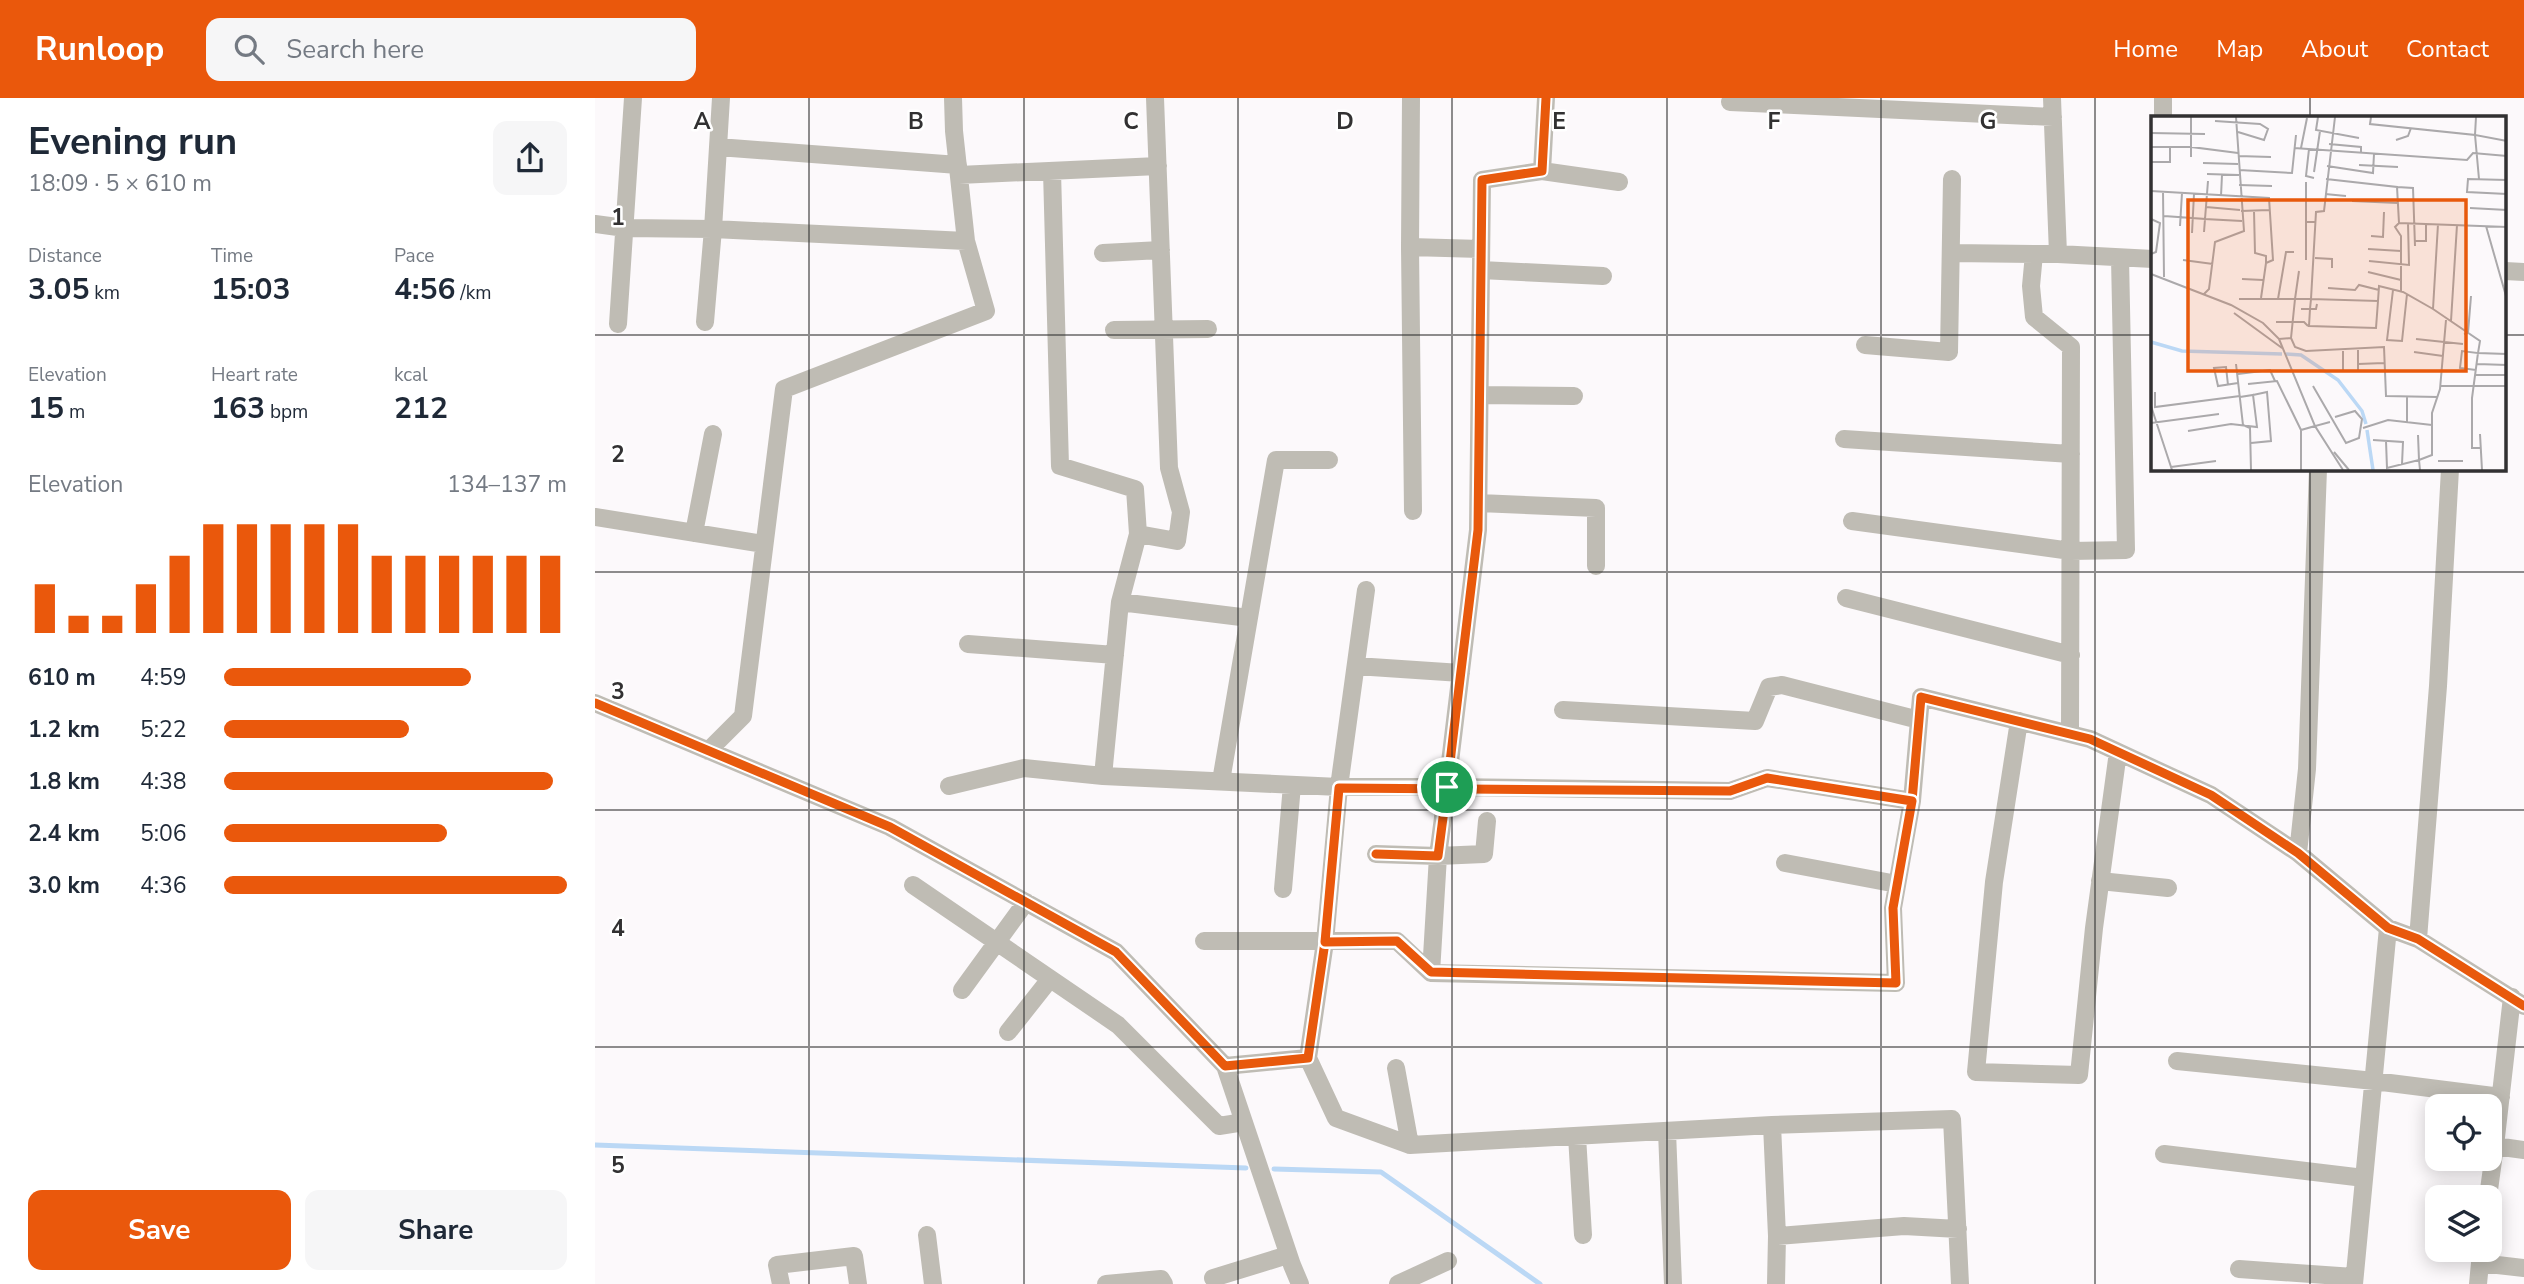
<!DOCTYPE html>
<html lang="en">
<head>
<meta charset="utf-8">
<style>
	body { margin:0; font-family:"Nunito Sans",sans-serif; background:#f6f6f7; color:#1f2937; height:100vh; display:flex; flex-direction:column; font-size:26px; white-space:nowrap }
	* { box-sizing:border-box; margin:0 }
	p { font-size:23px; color:#747a83 }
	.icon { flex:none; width:38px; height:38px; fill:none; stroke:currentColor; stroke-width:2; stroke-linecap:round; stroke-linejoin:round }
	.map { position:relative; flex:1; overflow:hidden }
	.panel { display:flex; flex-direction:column; background:#fff; width:595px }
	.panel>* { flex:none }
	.controls { position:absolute; left:1830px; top:996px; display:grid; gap:14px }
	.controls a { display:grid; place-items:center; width:77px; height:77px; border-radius:14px; background:#fff; box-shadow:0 4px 18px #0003; font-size:35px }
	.pin { position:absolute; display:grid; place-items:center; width:60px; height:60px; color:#fff; margin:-30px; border:4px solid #fff; border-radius:50%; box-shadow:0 2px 7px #0007 }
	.round { display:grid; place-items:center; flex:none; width:74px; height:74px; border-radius:14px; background:#f6f6f7 }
	.overview { display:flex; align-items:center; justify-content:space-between; height:119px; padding:0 28px }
	h1 { font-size:38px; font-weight:700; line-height:52px }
	.metrics { display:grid; grid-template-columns:repeat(3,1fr); gap:10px; height:119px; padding:7px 28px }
	.metrics div { display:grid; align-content:center }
	.metrics b { font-size:30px; font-weight:700 }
	.metrics small { font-size:19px; font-weight:400 }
	.metrics p { font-size:19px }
	.chart { height:196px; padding:14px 28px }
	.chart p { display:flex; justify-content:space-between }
	.chart svg { width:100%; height:126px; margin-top:7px; stroke:#ea580c; stroke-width:6 }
	.primary-button { display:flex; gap:14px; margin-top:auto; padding:14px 28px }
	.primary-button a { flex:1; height:80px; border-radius:14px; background:#ea580c; color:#fff; font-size:28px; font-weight:700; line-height:80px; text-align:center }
	.primary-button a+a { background:#f6f6f7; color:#1f2937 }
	ul { padding:0 28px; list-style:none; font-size:23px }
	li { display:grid; grid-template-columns:112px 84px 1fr; align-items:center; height:52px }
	li i { height:18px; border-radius:9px; background:#ea580c }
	header { display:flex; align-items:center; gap:42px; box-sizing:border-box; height:98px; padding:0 35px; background:#ea580c; color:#fff }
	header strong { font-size:33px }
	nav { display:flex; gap:38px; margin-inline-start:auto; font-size:24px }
	.search { width:490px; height:63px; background:#f6f6f7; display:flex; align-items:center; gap:18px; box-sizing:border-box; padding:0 24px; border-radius:14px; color:#747a83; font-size:26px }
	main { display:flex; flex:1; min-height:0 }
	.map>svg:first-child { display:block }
</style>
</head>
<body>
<header>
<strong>Runloop</strong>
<div class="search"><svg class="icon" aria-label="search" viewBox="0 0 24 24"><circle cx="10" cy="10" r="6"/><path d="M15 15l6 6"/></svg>Search here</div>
<nav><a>Home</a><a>Map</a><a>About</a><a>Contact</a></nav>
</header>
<main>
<section class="panel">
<div class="overview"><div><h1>Evening run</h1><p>18:09 · 5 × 610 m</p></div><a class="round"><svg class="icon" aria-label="share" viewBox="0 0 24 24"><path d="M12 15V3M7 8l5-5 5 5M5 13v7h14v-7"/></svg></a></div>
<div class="metrics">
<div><p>Distance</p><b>3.05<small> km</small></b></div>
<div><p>Time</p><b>15:03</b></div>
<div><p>Pace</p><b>4:56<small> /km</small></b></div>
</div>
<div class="metrics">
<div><p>Elevation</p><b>15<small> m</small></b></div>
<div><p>Heart rate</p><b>163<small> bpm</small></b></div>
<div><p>kcal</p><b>212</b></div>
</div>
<div class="chart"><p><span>Elevation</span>134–137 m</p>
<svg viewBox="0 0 160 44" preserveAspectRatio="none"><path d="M5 44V27M15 44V38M25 44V38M35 44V27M45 44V17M55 44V6M65 44V6M75 44V6M85 44V6M95 44V6M105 44V17M115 44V17M125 44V17M135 44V17M145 44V17M155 44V17"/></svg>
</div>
<ul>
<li><b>610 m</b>4:59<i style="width:72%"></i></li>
<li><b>1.2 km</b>5:22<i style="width:54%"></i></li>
<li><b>1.8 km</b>4:38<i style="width:96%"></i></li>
<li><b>2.4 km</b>5:06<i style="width:65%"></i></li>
<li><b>3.0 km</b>4:36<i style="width:100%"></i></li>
</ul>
<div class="primary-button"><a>Save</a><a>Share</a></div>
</section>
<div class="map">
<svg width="1929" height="1186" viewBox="0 0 1929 1186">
	<rect width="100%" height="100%" fill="#fcf9fb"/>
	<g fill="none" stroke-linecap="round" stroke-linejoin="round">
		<path stroke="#bbd8f5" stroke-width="5" d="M0,1047L651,1070
			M679,1071L786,1074L945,1186"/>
		<path stroke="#bfbcb4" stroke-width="18" d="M126,0L118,131L371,143
			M1457,0L1463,156L1558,161
			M1568,0V19
			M1135,4L1458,19
			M123,49L363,67
			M457,73L465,368L540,391L543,436
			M947,73L1024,84
			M364,77L563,68
			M0,126L30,130L118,131L110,224
			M815,149L816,0
			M508,155L566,152
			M1356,155L1439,156
			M1463,156H1439L1436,188L1439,219L1476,249L1475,636
			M886,172L1008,178
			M1910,173L1929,174
			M23,226L38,0
			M519,232L613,231
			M1270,247L1354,254L1357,81
			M885,297L979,298
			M1249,341L1476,356
			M884,405L1001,410V468
			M818,413L815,149L886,151
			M0,419L169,446
			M1257,423L1476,453L1531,452L1525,160
			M99,435L118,336
			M1251,500L1476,557
			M525,504L654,520
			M373,546L520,557
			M761,568L866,575
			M0,605L295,729L521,854L630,968L713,960L730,844L744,689H852L883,432L887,82L947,73L951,0
			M968,612L1160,623L1174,589L1187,587L1324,622
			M1424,623L1399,784L1381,974L1484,977L1499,830L1523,654
			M113,653L148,618L189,291L391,213L371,143L359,33L358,0
			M508,678L525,504L543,436L582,443L586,414L574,370L560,0
			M626,683L681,362H734
			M354,688L429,670L508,678L744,689L771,492
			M892,723L889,756L843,758L836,875L1301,885L1298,810L1317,703
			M1703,755L1712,671L1723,371
			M781,756L843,758L852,689L1135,693L1172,680L1317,703L1326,599L1495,641L1616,697L1703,755L1793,830L1823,841L1929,908
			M1190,765L1302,786
			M1505,783L1573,790
			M318,787L523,927L624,1028L649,1024
			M688,791L697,687
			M1823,841L1843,588L1855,371
			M609,843H802L836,875
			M367,892L431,804
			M413,934L455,881
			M713,960L741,1020L815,1047L1177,1027L1357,1021L1365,1186
			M1582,963L1779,983L1906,999
			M630,968L697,1167L705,1186
			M801,970L815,1047
			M1177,1027L1182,1138L1181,1186
			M1072,1033L1078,1186
			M982,1038L988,1137
			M1900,1048L1917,899
			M1569,1056L1769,1080
			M1893,1099L1900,1048L1929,1052
			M332,1137L338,1186
			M1182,1138L1309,1128L1363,1131
			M1887,1152L1885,1165L1929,1170
			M1644,1171L1759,1179
			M618,1180L693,1157
			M186,1186L182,1167L259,1158L263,1186
			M511,1186L566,1181L569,1186
			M803,1186L853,1163
			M1759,1186L1793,830
			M1883,1186L1885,1165"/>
		<defs>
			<path id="cycleway" d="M0,605L295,729L521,854L630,968L713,960L730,844L744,689H852L883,432L887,82L947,73L951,0
				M781,756L843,758L852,689L1135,693L1172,680L1317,703L1326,599L1495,641L1616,697L1703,755L1793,830L1823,841L1929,908"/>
		</defs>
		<use href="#cycleway" stroke="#fff" stroke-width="13"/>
		<use href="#cycleway" stroke="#e8590c" stroke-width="9"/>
	</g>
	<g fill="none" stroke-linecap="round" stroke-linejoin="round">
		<defs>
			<path id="route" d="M1172,680L1317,703L1298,810L1301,885L836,874L802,843L730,844L744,690L1135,693Z"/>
		</defs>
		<use href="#route" stroke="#fff" stroke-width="14"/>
		<use href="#route" stroke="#ea580c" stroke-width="9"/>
	</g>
	<path fill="none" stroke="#323132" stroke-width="2" stroke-opacity="0.55" d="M214,0V1186M429,0V1186M643,0V1186M857,0V1186M1072,0V1186M1286,0V1186M1500,0V1186M1715,0V19M0,237H1558M1910,237H1929M1715,371V1186M0,474H1929M0,712H1929M0,949H1929"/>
	<g transform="translate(1556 18)">
		<rect width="355" height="355" fill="#fcf9fb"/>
		<path fill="none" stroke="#bbd8f5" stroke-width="3.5" d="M0,226L31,235L131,238M135,238L150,239L187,264L211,295L215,308M216,314L222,354"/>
		<path fill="none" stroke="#aba9ab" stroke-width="2" d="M167,1L165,14L208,22M220,1L219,8L324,19L328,63M325,1L324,19L356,25M64,5L109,8L117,13L113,24L87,16M0,17L54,18M245,24L257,20L260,12M178,28L210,31V37M0,31H40V1M143,32L316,44L322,37L356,40M150,32L156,2M158,33L155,60L163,62M87,40L120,41M40,41V31L87,37M0,46H19V31M52,47L87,48M208,49L247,51M176,50L222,57L223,38M88,54L141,57L145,19M163,56L169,15M56,58L88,59M175,63L246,71L248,107L356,111M356,64L317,63L316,76L356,78M57,65L54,103L91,105M88,69L121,70M246,71L262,72L264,130M0,75L118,82L122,144L115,147L110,182M12,75L13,161M174,78L195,80M70,80L71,59M201,85L247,87M55,91L89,94M319,92L356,94M90,95L118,94M103,95L104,137L115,140V147M13,100L54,103L53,116M0,103L9,107L5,136L0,138M155,106V66M248,107L244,111L250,120V176M29,110L31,77M335,110L355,180M41,117L43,78M220,120L232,121L233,96M264,125H275V108M217,133L250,135M164,142L181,143V152M32,144L62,148M155,144V106H165M218,145L258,149L257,107M217,156L250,164M0,158L80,189L112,207L128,223L140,222L144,183H160L165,96L173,95L184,1M91,163L112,164M177,172L204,174L208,169L228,174M242,174L236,224L251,225L256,178M53,178L58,173L64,126L93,115L85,1M88,183H144L148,155M127,183L135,136H143M166,188L165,193H159L158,210L225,212L227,185M150,193H159L160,183L227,185L228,170L252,176L282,193L329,225L327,237L356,238M282,193L287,108M83,197L131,232M300,205L306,109M125,206H153L157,210M313,218L317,217L320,180M140,222L144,231L155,235L233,231L235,280L287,281M128,223L164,310L150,314M265,223L312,228M207,232V256M192,233V256M263,236L292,240M85,248L92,309L99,312L100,354M207,248L233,247M326,248L356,249M325,254L309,252L311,235L327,237L321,282V332H330M87,258L119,254L124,265M324,259H356M97,268L126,265L150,314V354M77,269L75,251L63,252L67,270L87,267M162,270L195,327L208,322L211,303L204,295L184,301M289,270H356M4,276V291L89,280M0,290L21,354M179,306L164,310L192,354M256,306V280M0,307L68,298M212,312L237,304L281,309M37,315L80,308L106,311L102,279L89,281M329,318L331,354M222,324L252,326L251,348M235,325L236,352L268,344L267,319M100,327L120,325L116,276L102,279M183,336L198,354M287,345H312M20,351L65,345M269,354L268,344L281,339V297L289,273L295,204"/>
		<path fill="#e8590c" fill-opacity="0.15" stroke="#e8590c" stroke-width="3.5" d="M37,84H315V255H37Z"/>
		<rect width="355" height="355" fill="none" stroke="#323132" stroke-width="3.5"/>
	</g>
	<g font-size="23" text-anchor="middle" font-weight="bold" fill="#323132" stroke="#fff" stroke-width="5" stroke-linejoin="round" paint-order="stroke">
		<text x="107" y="31">A</text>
		<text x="321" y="31">B</text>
		<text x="536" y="31">C</text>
		<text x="750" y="31">D</text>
		<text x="964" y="31">E</text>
		<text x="1179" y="31">F</text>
		<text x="1393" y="31">G</text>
		<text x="23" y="127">1</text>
		<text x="23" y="364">2</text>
		<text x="23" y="601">3</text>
		<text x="23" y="838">4</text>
		<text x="23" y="1075">5</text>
	</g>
</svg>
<div class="controls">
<a><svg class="icon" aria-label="locate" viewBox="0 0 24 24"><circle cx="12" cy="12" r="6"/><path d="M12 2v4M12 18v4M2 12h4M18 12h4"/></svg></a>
<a><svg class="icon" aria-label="layers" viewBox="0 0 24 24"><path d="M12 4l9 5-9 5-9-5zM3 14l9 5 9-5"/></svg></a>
</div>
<div class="pin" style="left:852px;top:689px;background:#1e9e55"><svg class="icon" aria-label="arrive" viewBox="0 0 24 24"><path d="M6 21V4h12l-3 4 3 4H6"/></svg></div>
</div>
</main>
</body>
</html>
